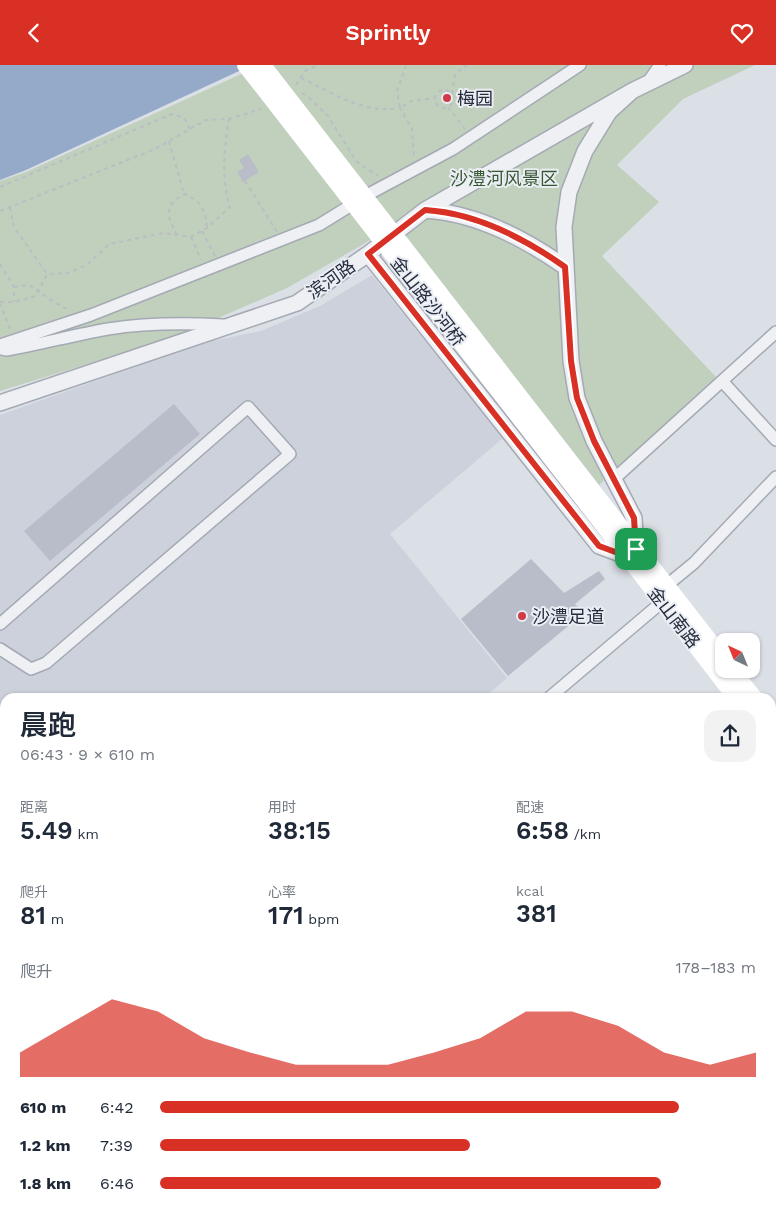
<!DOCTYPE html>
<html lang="zh">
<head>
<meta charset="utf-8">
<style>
	body { margin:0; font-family:"Work Sans","Noto Sans SC",sans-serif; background:#f2f2f3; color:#1f2937; height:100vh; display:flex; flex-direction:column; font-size:19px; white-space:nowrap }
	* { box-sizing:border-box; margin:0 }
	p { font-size:16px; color:#747a83 }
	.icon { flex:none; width:28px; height:28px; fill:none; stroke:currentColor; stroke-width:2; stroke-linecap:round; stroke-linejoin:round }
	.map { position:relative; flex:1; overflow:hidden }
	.drawer { position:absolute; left:0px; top:628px; width:776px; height:519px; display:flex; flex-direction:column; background:#fff; border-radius:15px 15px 0 0; box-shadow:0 1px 4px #0004 }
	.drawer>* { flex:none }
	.needle { width:32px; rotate:317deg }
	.tools { position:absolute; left:715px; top:568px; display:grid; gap:10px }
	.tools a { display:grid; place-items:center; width:45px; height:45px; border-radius:10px; background:#fff; box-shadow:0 1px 4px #0004; font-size:25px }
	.pin { position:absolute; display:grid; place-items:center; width:42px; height:42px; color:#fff; margin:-21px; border-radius:10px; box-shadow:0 2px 8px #0006 }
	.round { display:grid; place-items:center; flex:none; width:52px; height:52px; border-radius:15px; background:#f2f2f3 }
	.head { display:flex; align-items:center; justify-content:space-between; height:85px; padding:0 20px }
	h1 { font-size:28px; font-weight:600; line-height:38px }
	.figures { display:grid; grid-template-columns:repeat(3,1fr); gap:8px; height:85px; padding:5px 20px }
	.figures div { display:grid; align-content:center }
	.figures b { font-size:25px; font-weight:600 }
	.figures small { font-size:14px; font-weight:400 }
	.figures p { font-size:14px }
	.chart { height:140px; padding:10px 20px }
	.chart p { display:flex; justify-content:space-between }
	.chart svg { width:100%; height:90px; margin-top:5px; fill:#d93025; opacity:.7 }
	ul { padding:0 20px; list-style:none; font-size:16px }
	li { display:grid; grid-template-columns:80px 60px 1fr; align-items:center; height:38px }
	li i { height:12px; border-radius:6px; background:#d93025 }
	header { display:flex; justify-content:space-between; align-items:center; height:65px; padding:0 20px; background:#d93025; color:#fff; font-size:22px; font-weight:600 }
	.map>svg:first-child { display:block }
</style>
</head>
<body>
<header><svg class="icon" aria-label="back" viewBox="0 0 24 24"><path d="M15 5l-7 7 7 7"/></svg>Sprintly<svg class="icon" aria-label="heart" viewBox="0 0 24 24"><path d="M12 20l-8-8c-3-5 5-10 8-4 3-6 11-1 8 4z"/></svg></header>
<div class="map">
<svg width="776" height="1146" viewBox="0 0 776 1146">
	<rect width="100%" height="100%" fill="#dbdfe6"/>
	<path fill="#cdd1db" d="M372,210L503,373L390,469L507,613L485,632H5V974L0,968V350L202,278L261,266L320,241Z
		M776,846V932L771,926V850Z"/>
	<path fill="#c0d0bc" d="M261,0H755L683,34L617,100L659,137L602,191L716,312L599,420L395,157L367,177L287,223L175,272L0,326V116L26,107Z
		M409,1141H521L526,1146H413Z
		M542,1141H585L579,1146H546Z"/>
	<path fill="#94aac8" d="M0,0H252L26,105L0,115Z"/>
	<path fill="#b8bdc9" d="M248,89L259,107L243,117L237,107L244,103L239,95Z
		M174,339L200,369L50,496L24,466Z
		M531,494L564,528L599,506L605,514L575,539L584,548L508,611L461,554Z"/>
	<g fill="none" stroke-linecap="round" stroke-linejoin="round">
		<defs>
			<path id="minor" d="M648,17L660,0
				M365,131L453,84L580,0
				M0,280L91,250L319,160L353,139
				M2,284L7,285C41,279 74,270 108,264C146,258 185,258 223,260
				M722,316L776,375
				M614,414L776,267
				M666,521L694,498L776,412
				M0,559L248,342L290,389L46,598L31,604L0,584
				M550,632L662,537
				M771,941L776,946
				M771,1002L776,998
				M0,1039L5,1034
				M400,1141L404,1146
				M533,1141L537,1146
				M665,1141L670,1146
				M603,1146L609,1141
				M765,1146L770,1141"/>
			<path id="tertiary" d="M425,145C476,148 524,173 565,202
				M368,189L599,481L626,491L636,484L634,453L594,376L577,333L571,296L564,162L569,127L585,86L609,47L632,26
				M0,338L297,238L368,189L425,145L632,26L685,0
				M0,1010L5,1016
				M111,1141L116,1146"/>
		</defs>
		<use href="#minor" stroke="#a4a9b3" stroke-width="14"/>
		<use href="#tertiary" stroke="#a4a9b3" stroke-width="18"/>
		<path stroke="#babdc4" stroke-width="2" stroke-dasharray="4 4" stroke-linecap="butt" d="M406,0L397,26L400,43L411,36L435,33
			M301,13C333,28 363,49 400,43L412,64L414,93
			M296,20L305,6L319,0
			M435 34a9 9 0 1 1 18 0a9 9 0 1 1-18 0Z
			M302,28L306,30L328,51L356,96L378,111
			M452,29L455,9L467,0
			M448,42L465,64
			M169,76L184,129
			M245,116L277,167
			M0,122L172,49L184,53L190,64
			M10,142L14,162L47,209
			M0,146L155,84L206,55L229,54L261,44
			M202,166L215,191
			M177,170C167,152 163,140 185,129C201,136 206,146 207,163
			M191,172L201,195
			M0,199L14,222V237
			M14,222L29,220L62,242L71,245
			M0,237H14L36,231L47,209L67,208L87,200L109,179L164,168L191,172L207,163L230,142C221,112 224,85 229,54
			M0,238L11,267"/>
		<use href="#minor" stroke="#eef0f4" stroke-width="11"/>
		<use href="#tertiary" stroke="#eef0f4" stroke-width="15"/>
		<path stroke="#fff" stroke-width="16" d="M622,463L724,594
			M612,472L735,632
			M731,604L754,632
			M771,654L776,660
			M771,679L776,685"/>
		<path stroke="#fff" stroke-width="16" d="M245,0L612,472
			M263,0L622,463"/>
	</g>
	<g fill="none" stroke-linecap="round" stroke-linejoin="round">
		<defs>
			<path id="route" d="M425,145C476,148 524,173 565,202L571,296L577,333L594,376L634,453L636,484L626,491L599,481L368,189Z"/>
		</defs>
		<use href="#route" stroke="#fff" stroke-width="10"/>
		<use href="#route" stroke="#d93025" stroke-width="6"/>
	</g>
	<g fill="#d03b47" stroke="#eaeef4" stroke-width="2">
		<circle cx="447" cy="33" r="5"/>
		<circle cx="522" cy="551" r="5"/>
	</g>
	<g text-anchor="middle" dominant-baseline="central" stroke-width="4" stroke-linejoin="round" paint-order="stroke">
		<g font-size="18" fill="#252c3c" stroke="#eaeef4" text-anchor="start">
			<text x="457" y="33">梅园</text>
			<text x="532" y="551">沙澧足道</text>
		</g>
		<g font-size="18" fill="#375832" stroke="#eaeef4">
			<text x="504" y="113">沙澧河风景区</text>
		</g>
		<g font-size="18" fill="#252c3c" stroke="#eaeef4">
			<text transform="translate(331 214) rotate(-35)">滨河路</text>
			<text transform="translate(428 236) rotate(52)">金山路沙河桥</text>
			<text transform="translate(674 552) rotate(52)">金山南路</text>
		</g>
	</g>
</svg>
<div class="tools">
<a><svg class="needle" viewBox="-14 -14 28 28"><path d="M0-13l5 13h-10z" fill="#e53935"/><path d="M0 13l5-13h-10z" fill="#747a83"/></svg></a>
</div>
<div class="pin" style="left:636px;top:484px;background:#1e9e55"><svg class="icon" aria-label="arrive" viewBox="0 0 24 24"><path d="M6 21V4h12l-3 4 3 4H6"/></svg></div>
<section class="drawer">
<div class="head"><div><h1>晨跑</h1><p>06:43 · 9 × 610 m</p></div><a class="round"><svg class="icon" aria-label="share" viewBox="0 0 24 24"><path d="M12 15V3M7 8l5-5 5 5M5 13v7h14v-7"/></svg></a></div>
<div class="figures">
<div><p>距离</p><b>5.49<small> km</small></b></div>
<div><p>用时</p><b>38:15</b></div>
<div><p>配速</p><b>6:58<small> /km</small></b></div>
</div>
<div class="figures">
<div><p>爬升</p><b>81<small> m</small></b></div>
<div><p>心率</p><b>171<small> bpm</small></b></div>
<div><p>kcal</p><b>381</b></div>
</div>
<div class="chart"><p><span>爬升</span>178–183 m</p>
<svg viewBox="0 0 160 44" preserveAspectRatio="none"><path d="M0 44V32L10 19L20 6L30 12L40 25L50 32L60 38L70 38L80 38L90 32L100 25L110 12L120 12L130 19L140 32L150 38L160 32V44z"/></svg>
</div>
<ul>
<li><b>610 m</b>6:42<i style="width:87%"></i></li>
<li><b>1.2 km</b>7:39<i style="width:52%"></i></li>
<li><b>1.8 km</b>6:46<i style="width:84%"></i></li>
</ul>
</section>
</div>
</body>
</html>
